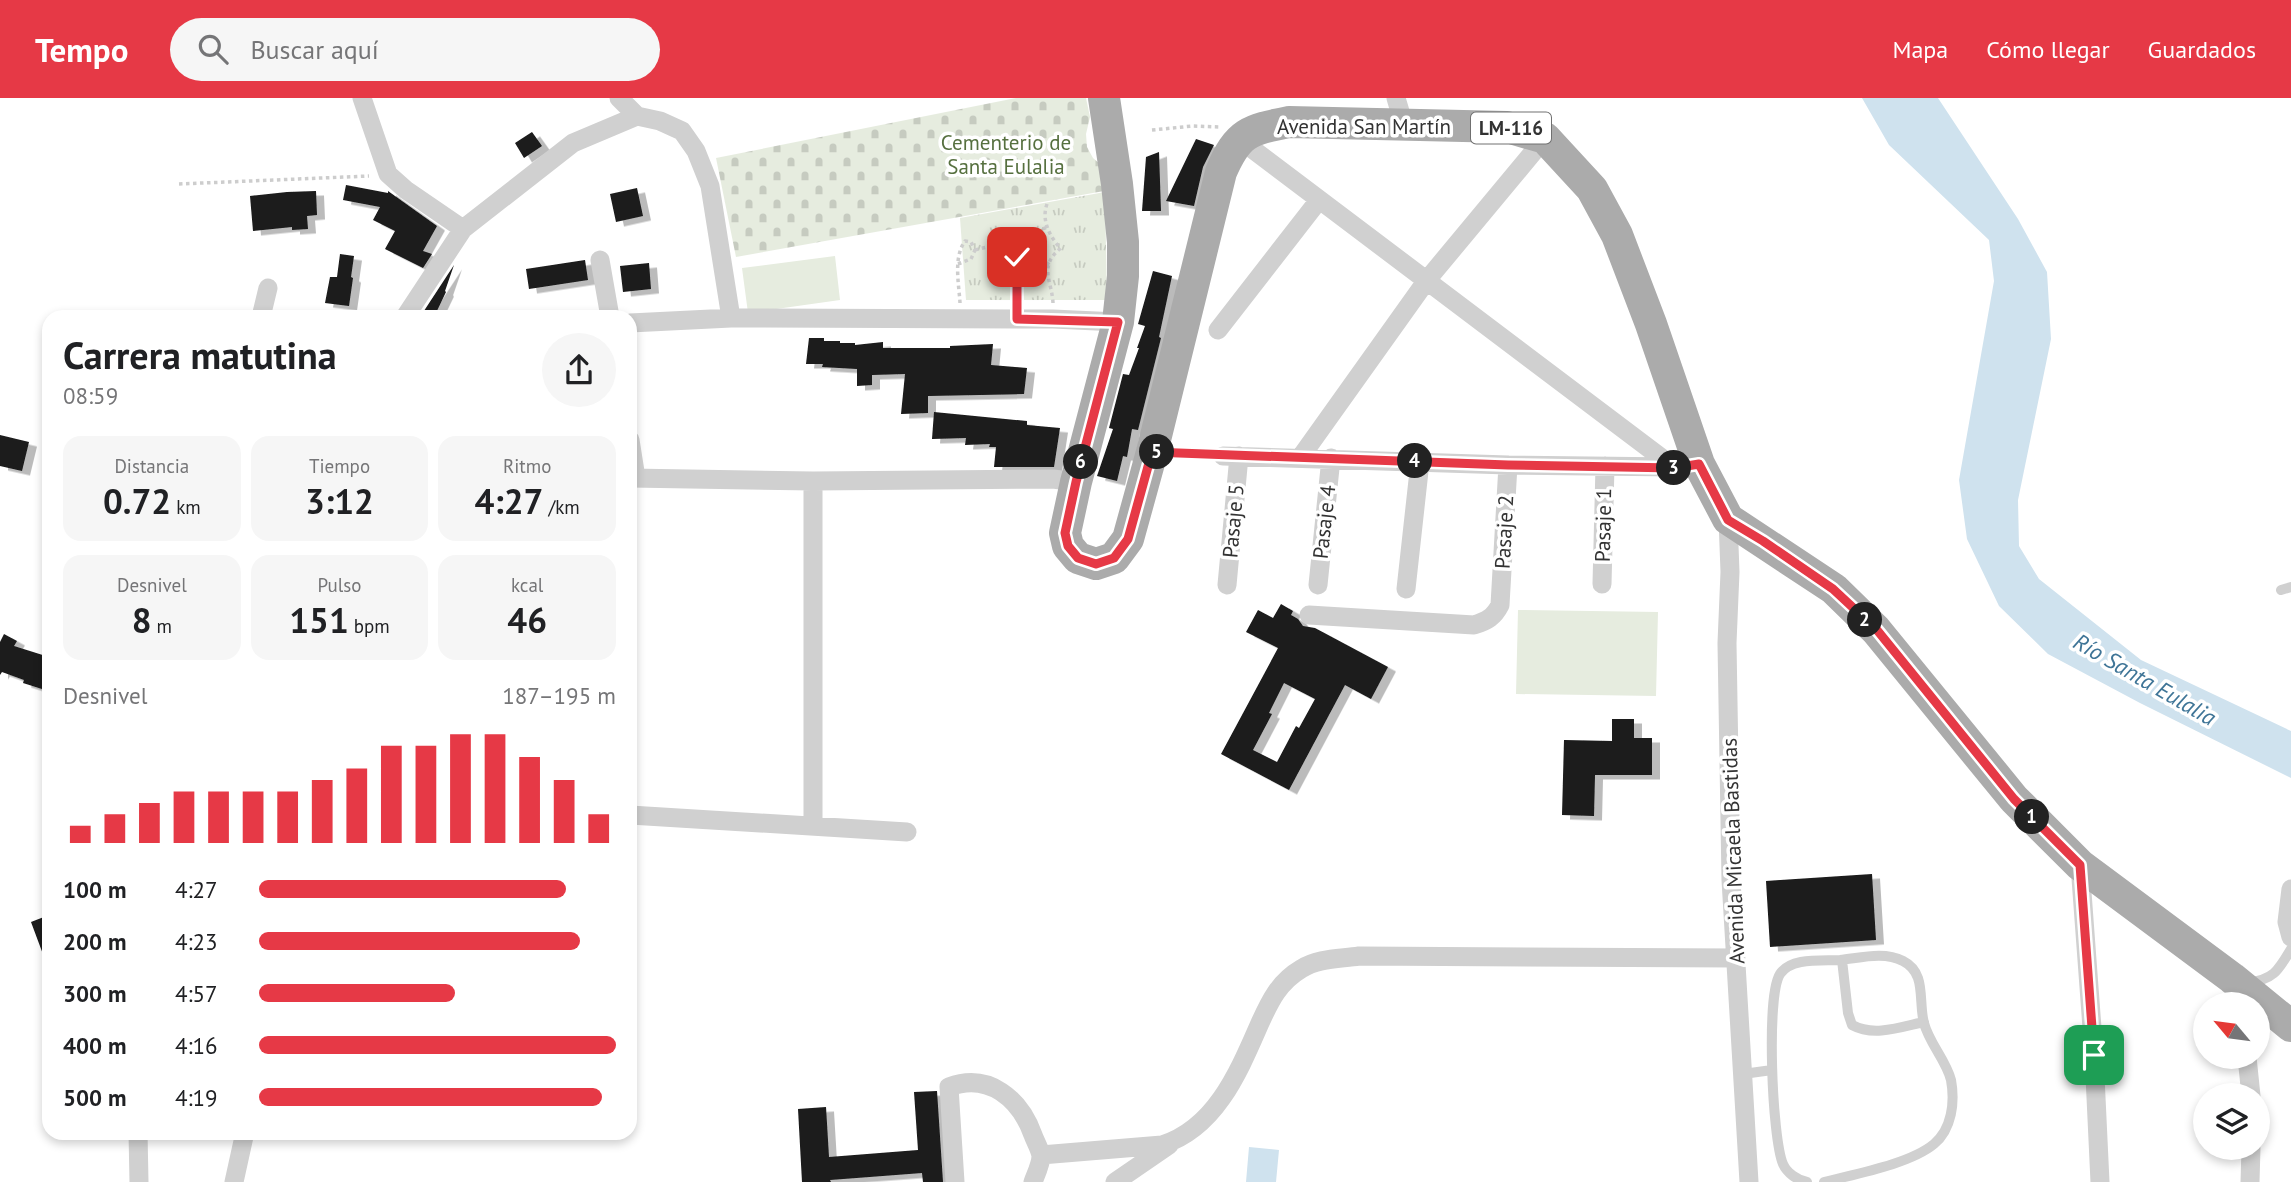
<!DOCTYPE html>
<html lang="es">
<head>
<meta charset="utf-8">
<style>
	body { margin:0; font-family:"PT Sans",sans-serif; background:#f6f6f6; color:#202124; height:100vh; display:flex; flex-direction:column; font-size:26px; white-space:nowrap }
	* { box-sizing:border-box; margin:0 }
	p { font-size:23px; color:#757577 }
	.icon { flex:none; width:38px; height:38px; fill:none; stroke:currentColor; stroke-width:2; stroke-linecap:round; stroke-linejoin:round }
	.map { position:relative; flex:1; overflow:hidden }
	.details { position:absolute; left:42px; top:212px; width:595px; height:830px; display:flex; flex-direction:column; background:#fff; border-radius:21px; box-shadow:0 4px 10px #0003 }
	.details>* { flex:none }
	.needle { width:46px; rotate:299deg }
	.controls { position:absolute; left:2193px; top:894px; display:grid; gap:14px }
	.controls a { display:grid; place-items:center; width:77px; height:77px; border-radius:50%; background:#fff; box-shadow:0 4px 10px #0003; font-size:35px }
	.pin { position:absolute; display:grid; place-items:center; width:60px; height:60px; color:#fff; margin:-30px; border-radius:14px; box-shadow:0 4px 10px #0006 }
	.km { position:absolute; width:35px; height:35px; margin:-18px; border-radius:50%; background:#222; color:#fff; font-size:19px; line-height:35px; text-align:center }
	.round { display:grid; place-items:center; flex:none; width:74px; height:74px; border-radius:37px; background:#f6f6f6 }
	.overview { display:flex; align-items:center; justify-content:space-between; height:119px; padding:0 21px }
	h1 { font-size:38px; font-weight:600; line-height:52px }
	.figures { display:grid; grid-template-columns:repeat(3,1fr); gap:10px; height:119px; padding:7px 21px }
	.figures div { display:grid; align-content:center; border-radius:18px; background:#f6f6f6; text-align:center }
	.figures b { font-size:35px; font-weight:600 }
	.figures small { font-size:19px; font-weight:400 }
	.figures p { font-size:19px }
	.chart { height:196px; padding:14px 21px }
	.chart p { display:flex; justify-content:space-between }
	.chart svg { width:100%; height:126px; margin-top:7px; stroke:#e63946; stroke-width:6 }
	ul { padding:0 21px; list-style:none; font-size:23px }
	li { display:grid; grid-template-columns:112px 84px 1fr; align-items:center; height:52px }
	li i { height:18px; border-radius:9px; background:#e63946 }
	header { display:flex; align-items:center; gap:42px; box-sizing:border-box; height:98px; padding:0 35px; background:#e63946; color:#fff }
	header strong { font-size:33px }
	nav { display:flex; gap:38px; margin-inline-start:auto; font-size:24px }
	.search { width:490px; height:63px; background:#f6f6f6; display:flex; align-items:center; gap:18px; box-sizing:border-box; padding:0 24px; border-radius:38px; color:#757577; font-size:26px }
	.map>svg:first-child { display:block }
</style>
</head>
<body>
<header>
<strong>Tempo</strong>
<div class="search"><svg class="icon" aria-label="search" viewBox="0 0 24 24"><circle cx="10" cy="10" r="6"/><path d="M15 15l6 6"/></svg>Buscar aquí</div>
<nav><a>Mapa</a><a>Cómo llegar</a><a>Guardados</a></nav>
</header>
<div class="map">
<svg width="2291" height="1084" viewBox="0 0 2291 1084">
	<defs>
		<pattern id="cemetery-stones" width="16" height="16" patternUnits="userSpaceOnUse" patternTransform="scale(1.75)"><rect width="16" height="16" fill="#e6ecdf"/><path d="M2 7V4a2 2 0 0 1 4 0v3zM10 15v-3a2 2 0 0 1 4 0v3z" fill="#c6cbc0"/></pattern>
		<pattern id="park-tufts" width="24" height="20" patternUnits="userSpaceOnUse" patternTransform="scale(1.75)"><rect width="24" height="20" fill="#e6ecdf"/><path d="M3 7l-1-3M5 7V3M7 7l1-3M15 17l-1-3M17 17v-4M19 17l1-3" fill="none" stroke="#c6cbc0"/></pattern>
		<filter id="shadow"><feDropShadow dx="8" dy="4.5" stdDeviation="0" flood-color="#0004"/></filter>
	</defs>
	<rect width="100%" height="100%" fill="#fff"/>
	<path fill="#e6ecdf" d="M835,158L840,202L748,215L742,170Z
		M1518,512L1658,514L1656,598L1516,596Z"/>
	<path fill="url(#cemetery-stones)" d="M1016,0H1086L1090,19L1086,36L1087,49L1093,60L1100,66L1104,93L736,159L716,60Z"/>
	<path fill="url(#park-tufts)" d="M1105,94L1107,202H966L960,120Z"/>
	<path fill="#cfe2ee" d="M1862,0H1938L2018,121L2047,174L2051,241L2018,402L2019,448L2039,481L2141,562L2291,633V680L2140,605L2048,556L1999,508L1967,441L1959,382L1994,183L1989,142L1889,47Z
		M1249,1049L1279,1052L1276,1084H1246Z"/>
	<path fill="#1a1a1a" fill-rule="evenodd" filter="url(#shadow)" d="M532,34L542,48L524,60L515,45Z
		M1196,41L1214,47L1203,69L1194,108L1166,103Z
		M1159,54L1161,113H1142L1146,59Z
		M346,87L388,95V93L437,128L423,153L432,156L423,170L385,151L395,133L373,122L380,109L343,102Z
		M637,90L643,118L616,124L610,96Z
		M316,93L317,117L307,118L308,131L292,132V129L253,133L250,98L287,94Z
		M340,156L354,158L351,179L353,180L349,208L325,205L330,179H337Z
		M585,162L588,182L529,191L526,171Z
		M649,165L651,191L623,194L620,168Z
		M454,167L445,193L446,194L434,219H420Z
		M1153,173L1172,178L1159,239L1161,240L1138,332L1132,331L1127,359L1123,358L1117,383L1097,378L1113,331L1109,330L1123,276L1129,277L1139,250H1137L1145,228L1138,226Z
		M809,240H824V243H840V245H855V247L883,244V250H950V248L993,246L991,267L1027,270L1024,296L928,298V315L901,316L905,276L872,277V287L857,288V271L822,269L823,266H806Z
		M934,314L1027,323V327L1060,330L1054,369H994L996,349H989L990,346L965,347L966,340L932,341Z
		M0,337L29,344L22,373L0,368Z
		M1281,506L1293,513L1291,517L1298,521L1303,528L1315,530L1388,569L1371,601L1345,587L1289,692L1221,656L1278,550L1246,534L1258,512L1273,520ZM1284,585L1315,601L1299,630L1296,628L1277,664L1253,652L1272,616L1269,615Z
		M4,536L17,543L14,548L49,559L42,591L23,585L24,582L2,574L0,577V544Z
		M1612,621H1634V640H1652V677H1595L1594,718L1562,717L1564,642L1612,643Z
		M1872,776L1876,842L1770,849L1766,783Z
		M49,817V867H47L31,824Z
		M937,993L943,1084H923L922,1075L830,1082L831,1084H802L798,1011L826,1009L829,1059L918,1052L914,994Z"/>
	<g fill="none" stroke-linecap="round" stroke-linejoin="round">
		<path stroke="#cdcdcd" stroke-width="3.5" stroke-dasharray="3.5 3.5" stroke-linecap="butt" d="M1152,32L1193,28L1221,29
			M179,86L369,78
			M1047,106C1041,123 1050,138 1060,150
			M1030,137L1047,129
			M975,152L1003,145
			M1029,153L1050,167
			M958,166L971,161L975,152
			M960,205C959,186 953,160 965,143L971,144L975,152
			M1017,205V159
			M1053,205C1052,183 1038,168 1061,150
			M1176,355L1207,357"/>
		<path stroke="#d0d0d0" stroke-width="10" d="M2281,492L2291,489
			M1842,862L1848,915L1852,927C1874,939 1901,929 1924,924
			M2249,884C2274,882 2279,871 2291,851
			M1743,976L1772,972
			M1807,1084C1797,1082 1787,1075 1783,1066C1772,1040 1766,898 1780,876C1791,859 1822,863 1840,862C1860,860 1884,853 1903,863C1927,875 1918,903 1924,925C1929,945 1946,962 1951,982C1955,1004 1952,1031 1934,1046C1910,1066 1855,1076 1824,1084"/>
		<path stroke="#d0d0d0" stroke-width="19" d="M362,0L388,76L406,92L463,131
			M619,0L637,18
			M1396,0L1404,27
			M1239,41L1675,370
			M600,162L610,219
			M261,219L268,190
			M405,219L463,131L573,45L637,18L660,23L682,33L696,53L710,88L731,220
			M630,225L731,220L1053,221L1118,224
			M1218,232L1319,102
			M630,342L636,380
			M1223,358L1508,367L1677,369
			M1300,360L1427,182L1545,40
			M630,380L813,383L1053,381L1076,384
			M813,383V727
			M1728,421L1730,474L1727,545L1731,782L1749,1084
			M1602,486L1605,368
			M1227,487L1239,358
			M1318,487L1331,360
			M1406,491L1420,364
			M1309,517L1474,527C1487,523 1494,519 1500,507L1508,367
			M630,717L907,734
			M2080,767L2094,957L2100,1084
			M2291,791L2287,824L2291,839
			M2247,959L2251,998
			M138,1034L139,1084
			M1041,1057L1162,1047C1216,1030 1239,973 1260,925C1270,903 1279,884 1301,871C1318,860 1340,861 1359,858L1736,860
			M234,1084L245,1034
			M955,1084L949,989C989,974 1020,1001 1033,1037C1035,1043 1040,1051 1041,1058C1041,1066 1036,1076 1033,1084
			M1115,1084L1169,1047
			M2250,1084L2251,1050"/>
		<path stroke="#ababab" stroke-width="32" d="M1104,0L1117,86L1123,144V178L1118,224L1076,384L1065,435L1068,448L1078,460L1096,466L1114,460L1128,441L1152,354L1221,74C1238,34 1249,32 1289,24L1507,29L1545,40L1592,91L1617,137L1651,226L1699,366L1728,421L1834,491L1876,532L2014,701L2080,767L2232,880L2291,928"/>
	</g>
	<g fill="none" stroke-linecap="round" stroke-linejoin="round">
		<defs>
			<path id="route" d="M1017,159V221L1118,224L1076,384L1065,435L1068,448L1078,460L1096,466L1114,460L1128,441L1152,354L1508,367L1675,370L1699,366L1728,422L1763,443L1833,491L1877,532L2014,701L2080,767L2094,957"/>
		</defs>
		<use href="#route" stroke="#fff" stroke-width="14"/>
		<use href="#route" stroke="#e63946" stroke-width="9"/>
	</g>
	<g text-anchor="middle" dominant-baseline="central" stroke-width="7" stroke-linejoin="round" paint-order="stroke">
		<rect fill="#fff" stroke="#707070" stroke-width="2" x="1471" y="14.5" width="80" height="31" rx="5"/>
		<g font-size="19" font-weight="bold" fill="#333">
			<text x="1511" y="30">LM-116</text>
		</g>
		<g font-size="21" fill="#333" stroke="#fff">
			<text x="1364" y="28">Avenida San Martín</text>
			<text transform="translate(1233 423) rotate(-85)">Pasaje 5</text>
			<text transform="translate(1324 424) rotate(-84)">Pasaje 4</text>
			<text transform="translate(1603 427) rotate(-89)">Pasaje 1</text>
			<text transform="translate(1504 434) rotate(-87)">Pasaje 2</text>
			<text transform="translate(1733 753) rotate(-92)">Avenida Micaela Bastidas</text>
		</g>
		<g font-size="21" fill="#56703f" stroke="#fff">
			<text x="1006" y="44">Cementerio de<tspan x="1006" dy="24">Santa Eulalia</tspan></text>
		</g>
		<g font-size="23" font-style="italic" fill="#3f7597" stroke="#fff">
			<text transform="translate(2145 581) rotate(30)">Río Santa Eulalia</text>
		</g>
	</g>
</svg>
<div class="controls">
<a><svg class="needle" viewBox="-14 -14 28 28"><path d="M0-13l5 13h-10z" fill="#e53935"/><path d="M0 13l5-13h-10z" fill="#757577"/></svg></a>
<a><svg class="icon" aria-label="layers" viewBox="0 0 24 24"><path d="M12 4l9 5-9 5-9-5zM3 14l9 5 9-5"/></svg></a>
</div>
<div class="pin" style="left:2094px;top:957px;background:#1e9e55"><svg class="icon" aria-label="arrive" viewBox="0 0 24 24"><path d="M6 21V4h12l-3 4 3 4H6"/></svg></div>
<div class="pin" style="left:1017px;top:159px;background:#d93025"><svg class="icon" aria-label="check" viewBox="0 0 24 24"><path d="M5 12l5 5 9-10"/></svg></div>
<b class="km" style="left:2032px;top:719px">1</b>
<b class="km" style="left:1865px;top:522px">2</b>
<b class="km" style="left:1674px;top:370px">3</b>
<b class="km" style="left:1415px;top:363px">4</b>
<b class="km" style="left:1157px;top:354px">5</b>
<b class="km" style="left:1081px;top:364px">6</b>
<section class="details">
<div class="overview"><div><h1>Carrera matutina</h1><p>08:59</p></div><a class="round"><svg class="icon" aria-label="share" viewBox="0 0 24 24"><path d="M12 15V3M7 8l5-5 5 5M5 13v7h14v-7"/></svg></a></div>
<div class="figures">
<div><p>Distancia</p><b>0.72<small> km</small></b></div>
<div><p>Tiempo</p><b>3:12</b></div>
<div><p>Ritmo</p><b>4:27<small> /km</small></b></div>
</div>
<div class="figures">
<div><p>Desnivel</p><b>8<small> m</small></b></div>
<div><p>Pulso</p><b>151<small> bpm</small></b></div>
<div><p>kcal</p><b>46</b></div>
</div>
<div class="chart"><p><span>Desnivel</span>187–195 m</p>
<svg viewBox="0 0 160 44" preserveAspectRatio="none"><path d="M5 44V38M15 44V34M25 44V30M35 44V26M45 44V26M55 44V26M65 44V26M75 44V22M85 44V18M95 44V10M105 44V10M115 44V6M125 44V6M135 44V14M145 44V22M155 44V34"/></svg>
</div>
<ul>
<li><b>100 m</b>4:27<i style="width:86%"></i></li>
<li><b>200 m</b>4:23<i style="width:90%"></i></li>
<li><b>300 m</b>4:57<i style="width:55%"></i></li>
<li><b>400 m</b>4:16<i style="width:100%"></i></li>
<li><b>500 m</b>4:19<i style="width:96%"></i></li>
</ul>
</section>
</div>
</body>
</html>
